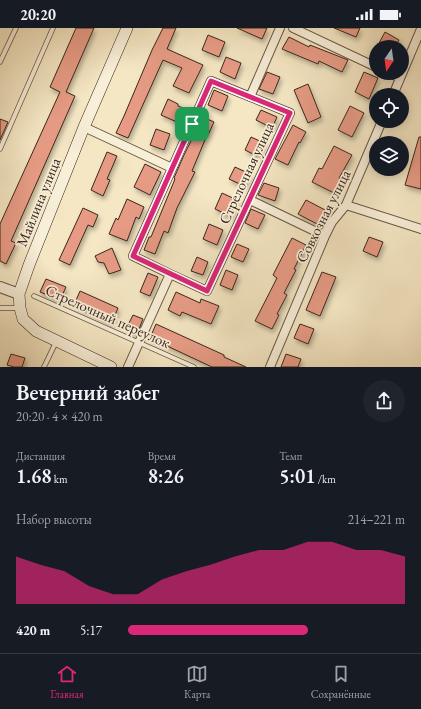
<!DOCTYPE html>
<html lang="ru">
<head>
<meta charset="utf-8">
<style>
	body { margin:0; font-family:"EB Garamond",serif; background:#20242c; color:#f1f3f6; height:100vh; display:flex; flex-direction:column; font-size:15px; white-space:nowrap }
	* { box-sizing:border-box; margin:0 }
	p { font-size:13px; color:#9ea1a6 }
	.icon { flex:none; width:22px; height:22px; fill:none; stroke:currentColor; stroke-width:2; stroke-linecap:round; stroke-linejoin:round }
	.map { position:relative; height:339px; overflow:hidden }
	.panel { display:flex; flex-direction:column; background:#171b24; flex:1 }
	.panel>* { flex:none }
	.needle { width:26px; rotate:193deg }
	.fabs { position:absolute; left:369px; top:12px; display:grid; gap:8px }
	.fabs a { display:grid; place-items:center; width:40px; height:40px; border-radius:50%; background:#171b24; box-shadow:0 2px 10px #0003; font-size:20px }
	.pin { position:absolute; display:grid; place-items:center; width:34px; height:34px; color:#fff; margin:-17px; border-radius:8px; box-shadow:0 2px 6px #0006 }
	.round { display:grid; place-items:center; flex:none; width:42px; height:42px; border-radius:21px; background:#20242c }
	.headline { display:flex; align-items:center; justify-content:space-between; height:68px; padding:0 16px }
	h1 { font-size:22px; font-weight:600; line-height:30px }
	.figures { display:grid; grid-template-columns:repeat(3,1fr); gap:6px; height:68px; padding:4px 16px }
	.figures div { display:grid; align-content:center }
	.figures b { font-size:20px; font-weight:600 }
	.figures small { font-size:11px; font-weight:400 }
	.figures p { font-size:11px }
	.chart { height:112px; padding:8px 16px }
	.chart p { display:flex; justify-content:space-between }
	.chart svg { width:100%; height:72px; margin-top:4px; fill:#db2777; opacity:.7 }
	ul { padding:0 16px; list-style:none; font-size:13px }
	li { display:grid; grid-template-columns:64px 48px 1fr; align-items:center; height:30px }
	li i { height:10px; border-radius:5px; background:#db2777 }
	.status { display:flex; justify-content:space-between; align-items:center; height:28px; padding:0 20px; background:#171b24; direction:ltr }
	.status svg { height:11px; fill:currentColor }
	.dock { display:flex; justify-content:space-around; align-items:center; height:56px; border-top:1px solid #363941; background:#171b24; font-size:11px; color:#9ea1a6 }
	.dock a { display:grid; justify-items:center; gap:2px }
	.dock .active { color:#db2777 }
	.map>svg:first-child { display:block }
</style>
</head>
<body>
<div class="status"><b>20:20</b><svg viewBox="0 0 49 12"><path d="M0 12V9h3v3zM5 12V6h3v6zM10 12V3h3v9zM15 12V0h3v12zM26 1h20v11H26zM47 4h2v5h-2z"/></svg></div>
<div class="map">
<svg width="421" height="339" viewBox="0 0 421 339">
	<defs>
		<filter id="shadow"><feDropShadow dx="2" dy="3.5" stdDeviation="2" flood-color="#0004"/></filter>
	</defs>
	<rect width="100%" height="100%" fill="#f5e7c4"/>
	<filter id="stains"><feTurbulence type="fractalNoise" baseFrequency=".005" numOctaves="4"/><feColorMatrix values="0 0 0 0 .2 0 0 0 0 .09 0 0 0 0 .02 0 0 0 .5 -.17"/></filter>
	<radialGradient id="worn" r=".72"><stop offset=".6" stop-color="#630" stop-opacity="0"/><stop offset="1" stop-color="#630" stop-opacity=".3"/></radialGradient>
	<path fill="#e79b85" stroke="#3b271a" filter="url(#shadow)" d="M76,0H94L66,64L75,68L11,213L16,215L6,236L0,233V196L60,64L50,59Z
		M163,0H176L167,21L203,37L189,65L173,58L182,40L163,32L128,110L116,105L124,88L152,22Z
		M237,0H267L262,11Z
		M334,0H360L356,9Z
		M385,4L399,12L395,19H377Z
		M208,7L225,14L219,29L202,22Z
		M289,9L309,19L310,17L348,32L342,44L319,33L318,36L282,21Z
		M226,29L241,35L235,51L220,44Z
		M267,44L280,49L273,66L259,61Z
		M364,44L378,50L369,71L355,64Z
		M308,56L321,89L308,95L294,62Z
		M214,62L228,68L222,83L208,77Z
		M168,71L178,76V78L183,80L177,94L161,87Z
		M350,78L364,85L352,109L338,102Z
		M261,82L277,89L272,100L256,92Z
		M203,89L214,94L208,107H207L192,143L195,144L177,180L168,205L164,203L155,226L144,222L149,209H151L175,151L174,150L184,127Z
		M0,91L8,94L0,112Z
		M293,97L306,104L300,115L299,114L288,137L275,131Z
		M156,101L170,106L164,122L150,117Z
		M251,109L264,115L257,128L245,122Z
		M419,109H421V161L405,157Z
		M334,118L352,127L339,150L341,151L334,165L312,154L319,140L322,141Z
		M107,124L117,128L107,151L110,152L103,168L91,162Z
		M145,136L161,144L150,167L134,159Z
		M235,139L250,146L244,158L229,151Z
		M264,155L279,160L275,173L258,167Z
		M222,165L237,172L230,188L215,181Z
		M127,171L144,179L139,191L136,189L127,213L109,206L116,190L118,192Z
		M306,172L327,183L319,197L298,186Z
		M83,180L98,187L93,199L88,197L70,237L59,232Z
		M251,181L265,187L258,201L245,195Z
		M209,196L223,202L217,217L203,211Z
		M369,209L383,214L377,229L363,223Z
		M292,210L306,217L294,241L296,242L284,265L287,267L277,286L279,287L272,301L255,293L277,250L273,247Z
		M237,216L249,221L243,234L231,229Z
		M112,220L121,242L109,246L104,235L98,234L95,228Z
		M197,229L208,234L203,247L191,243Z
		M226,242L238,247L232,262L220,257Z
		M322,244L336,249L320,288L306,282Z
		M148,245L158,249L150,268L140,264Z
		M46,251L66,259L60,272L40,264Z
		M80,263L118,280L112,295L74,277Z
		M176,264L200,275L201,271L219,278L211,296L182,284L180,288L168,282Z
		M133,287L143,291L137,306L126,301Z
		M156,296L224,327V329L246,339H212L150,310Z
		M300,296L314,301L308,316L294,310Z
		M11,326L25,330L22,339H14L7,337Z
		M286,326L301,331L298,339H281Z"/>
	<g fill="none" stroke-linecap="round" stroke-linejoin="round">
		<defs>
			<path id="service" d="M0,34L16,0
				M0,121L53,0
				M34,268L194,339
				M0,280H20
				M44,339L56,314"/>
			<path id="minor" d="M293,0L376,39
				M390,45L400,50
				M211,53L290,85L207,263L170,246L133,228Z
				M393,67L421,1
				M250,69L280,0
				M84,99L172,140
				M250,172L325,208
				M346,177L421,201
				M128,339L170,246
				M270,339L325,208L332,194L346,177L382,93"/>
			<path id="tertiary" d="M0,259L19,266"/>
			<path id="secondary" d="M111,339L36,303L23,291L20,280L19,266L29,237L84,99L127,0"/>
		</defs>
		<use href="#service" stroke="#6a5744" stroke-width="5.5"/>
		<use href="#minor" stroke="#6a5744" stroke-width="10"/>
		<use href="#tertiary" stroke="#6a5744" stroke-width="12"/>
		<use href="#secondary" stroke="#3b271a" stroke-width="12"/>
		<use href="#service" stroke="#f8efd9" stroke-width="4"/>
		<use href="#minor" stroke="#f8efd9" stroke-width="8"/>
		<use href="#tertiary" stroke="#f8efd9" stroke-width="10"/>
		<use href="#secondary" stroke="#f8efd9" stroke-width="11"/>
	</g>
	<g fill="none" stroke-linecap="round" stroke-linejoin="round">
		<defs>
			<path id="route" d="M211,53L290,85L207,263L133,228Z"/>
		</defs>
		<use href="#route" stroke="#fff" stroke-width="8"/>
		<use href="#route" stroke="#db2777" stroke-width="5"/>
	</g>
	<g text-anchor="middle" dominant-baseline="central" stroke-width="3.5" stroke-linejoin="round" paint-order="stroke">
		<g font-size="15" fill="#3b271a" stroke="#f8efd9">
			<text transform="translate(246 145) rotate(-65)">Стрелочная улица</text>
			<text transform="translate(38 174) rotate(-68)">Майлина улица</text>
			<text transform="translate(323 188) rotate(-63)">Совхозная улица</text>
			<text transform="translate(108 288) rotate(24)">Стрелочный переулок</text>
		</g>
	</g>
	<rect width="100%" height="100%" filter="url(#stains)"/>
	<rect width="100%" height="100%" fill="url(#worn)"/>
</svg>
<div class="fabs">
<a><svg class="needle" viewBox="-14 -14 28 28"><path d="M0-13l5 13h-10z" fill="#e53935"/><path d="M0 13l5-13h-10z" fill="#9ea1a6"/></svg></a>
<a><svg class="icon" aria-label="locate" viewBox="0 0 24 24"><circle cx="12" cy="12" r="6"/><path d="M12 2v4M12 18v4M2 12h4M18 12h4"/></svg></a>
<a><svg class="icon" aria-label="layers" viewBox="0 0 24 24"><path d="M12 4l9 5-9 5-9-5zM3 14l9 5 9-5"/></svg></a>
</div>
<div class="pin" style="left:192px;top:96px;background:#1e9e55"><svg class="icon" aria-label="arrive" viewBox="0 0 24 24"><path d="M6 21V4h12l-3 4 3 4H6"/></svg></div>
</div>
<section class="panel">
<div class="headline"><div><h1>Вечерний забег</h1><p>20:20 · 4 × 420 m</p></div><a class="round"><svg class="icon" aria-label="share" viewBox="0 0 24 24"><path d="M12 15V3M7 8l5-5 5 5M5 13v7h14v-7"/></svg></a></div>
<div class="figures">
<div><p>Дистанция</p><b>1.68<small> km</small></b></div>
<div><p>Время</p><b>8:26</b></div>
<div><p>Темп</p><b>5:01<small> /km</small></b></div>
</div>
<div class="chart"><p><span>Набор высоты</span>214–221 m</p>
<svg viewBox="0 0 160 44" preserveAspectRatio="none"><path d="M0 44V15L10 20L20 24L30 33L40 38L50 38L60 29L70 24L80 20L90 15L100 11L110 11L120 6L130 6L140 11L150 11L160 15V44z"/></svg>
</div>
<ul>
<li><b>420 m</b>5:17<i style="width:65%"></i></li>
</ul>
</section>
<nav class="dock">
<a class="active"><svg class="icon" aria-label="home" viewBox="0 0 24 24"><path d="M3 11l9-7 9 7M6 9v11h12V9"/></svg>Главная</a>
<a><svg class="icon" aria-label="map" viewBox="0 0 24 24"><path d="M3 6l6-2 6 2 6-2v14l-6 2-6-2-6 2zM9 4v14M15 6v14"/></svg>Карта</a>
<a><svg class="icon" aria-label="saved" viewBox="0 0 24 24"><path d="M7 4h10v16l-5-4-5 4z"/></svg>Сохранённые</a>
</nav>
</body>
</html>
